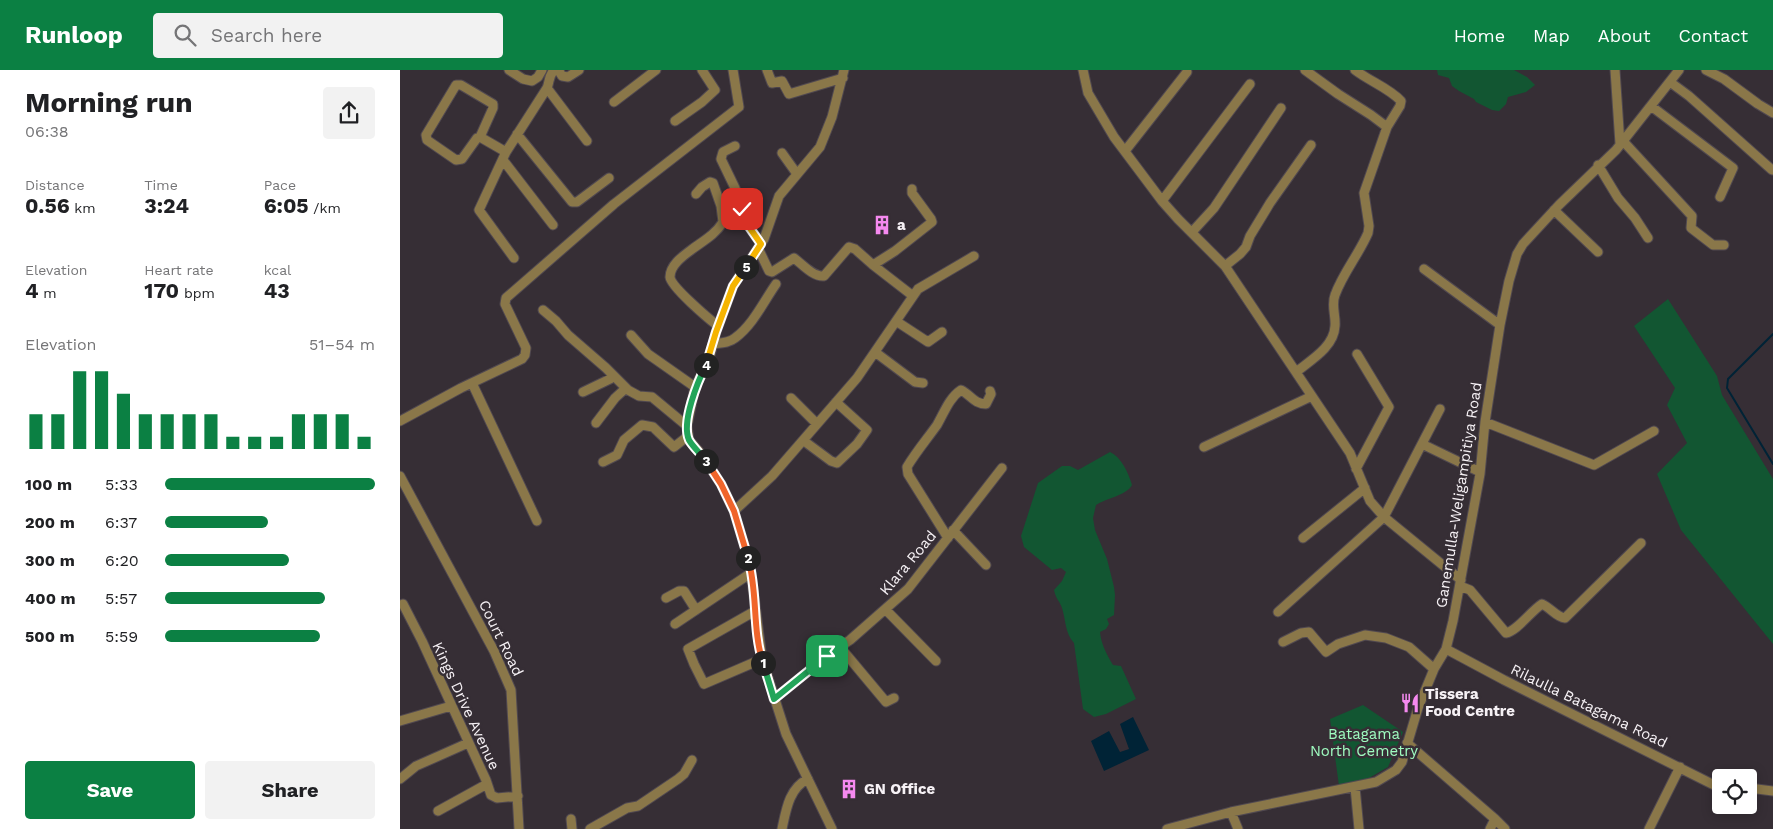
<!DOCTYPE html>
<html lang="en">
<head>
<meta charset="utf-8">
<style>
	body { margin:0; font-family:"Work Sans",sans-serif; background:#f2f2f2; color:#202124; height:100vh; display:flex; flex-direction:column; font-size:19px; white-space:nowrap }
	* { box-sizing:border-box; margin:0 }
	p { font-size:16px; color:#757577 }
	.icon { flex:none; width:28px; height:28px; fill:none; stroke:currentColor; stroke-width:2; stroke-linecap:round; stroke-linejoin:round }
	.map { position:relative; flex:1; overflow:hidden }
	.drawer { display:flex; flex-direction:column; background:#fff; width:400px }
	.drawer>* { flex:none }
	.buttons { position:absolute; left:1312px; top:699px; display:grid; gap:10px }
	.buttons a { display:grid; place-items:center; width:45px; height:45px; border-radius:5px; background:#fff; box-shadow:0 2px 12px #0003; font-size:25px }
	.pin { position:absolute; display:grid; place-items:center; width:42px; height:42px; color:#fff; margin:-21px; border-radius:10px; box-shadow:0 2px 8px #0006 }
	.km { position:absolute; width:25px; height:25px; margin:-12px; border-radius:50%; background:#222; color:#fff; font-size:14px; line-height:25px; text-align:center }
	.round { display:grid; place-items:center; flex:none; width:52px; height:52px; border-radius:5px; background:#f2f2f2 }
	.overview { display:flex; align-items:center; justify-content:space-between; height:85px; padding:0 25px }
	h1 { font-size:28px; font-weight:700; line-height:38px }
	.figures { display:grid; grid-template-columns:repeat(3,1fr); gap:8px; height:85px; padding:5px 25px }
	.figures div { display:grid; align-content:center }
	.figures b { font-size:21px; font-weight:700 }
	.figures small { font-size:14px; font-weight:400 }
	.figures p { font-size:14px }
	.chart { height:140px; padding:10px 25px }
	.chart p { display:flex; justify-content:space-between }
	.chart svg { width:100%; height:90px; margin-top:5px; stroke:#0b8043; stroke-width:6 }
	.primary-button { display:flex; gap:10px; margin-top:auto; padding:10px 25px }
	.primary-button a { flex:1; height:58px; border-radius:5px; background:#0b8043; color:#fff; font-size:20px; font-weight:700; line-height:58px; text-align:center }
	.primary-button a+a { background:#f2f2f2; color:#202124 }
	ul { padding:0 25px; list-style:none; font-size:16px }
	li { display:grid; grid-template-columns:80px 60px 1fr; align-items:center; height:38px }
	li i { height:12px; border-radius:6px; background:#0b8043 }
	header { display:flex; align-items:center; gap:30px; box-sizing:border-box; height:70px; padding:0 25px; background:#0b8043; color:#fff }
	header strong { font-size:24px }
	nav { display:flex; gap:28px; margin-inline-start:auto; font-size:18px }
	.search { width:350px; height:45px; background:#f2f2f2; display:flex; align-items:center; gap:12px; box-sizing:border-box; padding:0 18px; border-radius:5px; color:#757577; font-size:19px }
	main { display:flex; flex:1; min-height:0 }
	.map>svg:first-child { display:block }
</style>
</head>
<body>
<header>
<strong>Runloop</strong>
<div class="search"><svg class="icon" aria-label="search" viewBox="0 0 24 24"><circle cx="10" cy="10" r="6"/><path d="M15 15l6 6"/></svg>Search here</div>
<nav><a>Home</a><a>Map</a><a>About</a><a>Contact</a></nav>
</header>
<main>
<section class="drawer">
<div class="overview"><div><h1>Morning run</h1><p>06:38</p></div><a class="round"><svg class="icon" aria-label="share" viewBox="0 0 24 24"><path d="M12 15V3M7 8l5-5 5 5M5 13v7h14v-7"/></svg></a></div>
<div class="figures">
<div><p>Distance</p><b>0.56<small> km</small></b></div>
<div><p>Time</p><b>3:24</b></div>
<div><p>Pace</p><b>6:05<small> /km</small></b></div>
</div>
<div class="figures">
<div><p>Elevation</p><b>4<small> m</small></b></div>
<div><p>Heart rate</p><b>170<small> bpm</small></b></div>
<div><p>kcal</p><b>43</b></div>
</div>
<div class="chart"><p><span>Elevation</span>51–54 m</p>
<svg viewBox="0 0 160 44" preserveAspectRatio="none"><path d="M5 44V27M15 44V27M25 44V6M35 44V6M45 44V17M55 44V27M65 44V27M75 44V27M85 44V27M95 44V38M105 44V38M115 44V38M125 44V27M135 44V27M145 44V27M155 44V38"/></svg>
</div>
<ul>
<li><b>100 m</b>5:33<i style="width:100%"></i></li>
<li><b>200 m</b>6:37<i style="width:49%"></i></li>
<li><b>300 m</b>6:20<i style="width:59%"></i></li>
<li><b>400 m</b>5:57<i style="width:76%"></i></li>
<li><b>500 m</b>5:59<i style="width:74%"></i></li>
</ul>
<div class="primary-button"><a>Save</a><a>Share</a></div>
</section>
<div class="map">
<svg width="1373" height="759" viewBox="0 0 1373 759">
	<rect width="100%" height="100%" fill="#362e35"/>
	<path fill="#125632" d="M1037,0H1114L1127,7L1135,15L1126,22L1108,27L1106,34L1099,41L1092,40L1076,32L1074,29L1059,21L1052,16L1049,8L1038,5Z
		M1268,229L1317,306L1322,325L1373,409V574L1281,460L1257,404L1287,373L1267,335L1275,318L1234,256Z
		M710,382C722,388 728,402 732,415C727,425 707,428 696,435L693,448L695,460L707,489L714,517L715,525L714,545L707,549L709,554L706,559L700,562C701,574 707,585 713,595L721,596L736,629L706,644L694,647L683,639L674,573C665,563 666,551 662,538C660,531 656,530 654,520L662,511L666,502L661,498L652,500L624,477L621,466L638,413L662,396H670L678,400Z
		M963,635L1003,662L988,697L969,708L939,716L930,649Z"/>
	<path fill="#002336" d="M733,647L749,680L704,701L691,671L709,661L720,682L729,679L720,654Z"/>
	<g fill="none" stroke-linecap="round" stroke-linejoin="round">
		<path stroke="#002336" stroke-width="2" d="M1373,264L1328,309L1327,318L1373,394"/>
		<defs>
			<path id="minor" d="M109,0L123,9L132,11L138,7L142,0
				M367,0L372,13L382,11L389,24L443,8
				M683,0L688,23L714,67L762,131L778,149L825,196L950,383L970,431L984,447L1061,510
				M955,0C969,11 989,18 1001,31L1000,36L987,57
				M1215,0L1220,74
				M1306,0L1324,9L1358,34L1373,43
				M1270,12L1289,26L1372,100
				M147,18L187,71
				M214,32L256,0
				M1251,36L1333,98L1320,127
				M275,51L302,32L315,20L302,0
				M117,64L172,132H177L209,108
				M80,67L93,38V34L61,15H56L26,65L27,70L56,90L62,89L77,68L80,67L106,82L147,18C150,11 148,7 154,0L159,1L162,6L168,7L179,0
				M1223,71L1292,146L1291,158L1313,175H1324
				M335,76L323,82L321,89L335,118L347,154L361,174
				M725,81L787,2
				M106,82L79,140L114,188
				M382,83L397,104
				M103,90L153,155
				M1198,95L1218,128L1235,148L1248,168
				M512,119V123L531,149L532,152L495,181L473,195L513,226
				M296,124L302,117L310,112L313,113L321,136L323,152C315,165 303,171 291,180C283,186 270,195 270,207C271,217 309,249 318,256
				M762,131L850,14
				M1154,140L1198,182
				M792,162L814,138L881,38
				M358,178L369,201L372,202L394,188C402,194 413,207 424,206L449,177L455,179L473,195
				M825,196L840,184L846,177L850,166L870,133L911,75
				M1024,199L1100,255
				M143,240L156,251L168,265L206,298L228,320L239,326L252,327L287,356
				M496,251L528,272L542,262
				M231,265L248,284L295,317
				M313,274C321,273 329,273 335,268C353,255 364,231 376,214
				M475,282L515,312L523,313
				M896,302C911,290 934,277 935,256C936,246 931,235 935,225C943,203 959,184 968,163L969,156L964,123L987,57L971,45L938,24L905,0
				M72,313L137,451
				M183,322L210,309L213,306
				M391,328L417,354
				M0,351L61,318L122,289L125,285L126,278L105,234L106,228L214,134L339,37L333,0
				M1085,352L1194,395L1254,361
				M196,353L215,328L226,318
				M404,371L431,391L437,393L457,374L467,360L436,332
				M1022,374L1080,402
				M804,377L912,326
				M203,392L217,385L224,370L242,355L253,357L274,377L288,366
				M956,399L989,337L957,284
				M0,406L94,581L111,620L119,759
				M334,441L372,406L457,308L518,219L574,186
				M553,460L586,495
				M548,468L508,404L507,397C516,382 527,369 537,355C544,343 549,328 561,320C571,325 574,334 586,334L591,324L590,321
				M903,468L965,418
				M1060,516L1070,520L1106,563C1117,561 1131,541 1142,534C1151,538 1156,547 1165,548L1241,473
				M266,528L279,521H284L296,540
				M3,534L22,571L86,710L91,725L97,728L118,726
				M486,540L536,591
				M355,541L288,579L294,594L304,614L362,589
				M878,542L984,447L1040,339
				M275,554L351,503
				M883,572L901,563L909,562L926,582L938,574L965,565L986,568L1009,577L1034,599
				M440,577L486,632L494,628
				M1046,579L1104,610L1314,715H1321
				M374,629L427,586L450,570L508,519L602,398
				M0,651L51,636
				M1007,673L1095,749L1090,759
				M0,709L16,696L68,673
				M955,717L959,759
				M1349,718L1373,721
				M38,741L87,714
				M831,742L838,759
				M171,749L172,759
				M1095,749L1105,759
				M190,759L227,738L238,736L278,709L284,704L292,690
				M382,759C386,740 389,718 408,709
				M432,759L386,664L362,589L350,495L334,441L321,414L302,385L289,370L287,356L295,317L308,293L316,262L333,216L364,169L379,126L420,77L432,47L444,0
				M767,759L831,742L976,712L996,700L1002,692L1018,638L1034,599L1046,579L1053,551L1080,404L1085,352L1100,255L1109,211L1117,184L1123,174L1159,135L1216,80L1279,0
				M1249,759L1280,697"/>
		</defs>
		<use href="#minor" stroke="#514950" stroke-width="11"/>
		<use href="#minor" stroke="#8a7749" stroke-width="9"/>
	</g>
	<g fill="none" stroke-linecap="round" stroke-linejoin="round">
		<defs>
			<path id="split-1" d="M363,593L374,629L427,586"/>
			<path id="split-2" d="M348,488C358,522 352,559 363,593"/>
			<path id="split-3" d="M306,391L321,414L334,441L348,488"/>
			<path id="split-4" d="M306,391C301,384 293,377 289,370C281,352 298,311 306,295"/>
			<path id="split-5" d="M306,295L316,262L333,216L346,197"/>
			<path id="split-6" d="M342,139L347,154L361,174L346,197"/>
		</defs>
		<use href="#split-1" stroke="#fff" stroke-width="10"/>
		<use href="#split-2" stroke="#fff" stroke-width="10"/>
		<use href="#split-3" stroke="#fff" stroke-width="10"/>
		<use href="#split-4" stroke="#fff" stroke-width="10"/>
		<use href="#split-5" stroke="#fff" stroke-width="10"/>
		<use href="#split-6" stroke="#fff" stroke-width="10"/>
		<use href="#split-1" stroke="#22a559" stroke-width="6"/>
		<use href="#split-2" stroke="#f0652b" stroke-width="6"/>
		<use href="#split-3" stroke="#f0652b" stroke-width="6"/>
		<use href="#split-4" stroke="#22a559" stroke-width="6"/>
		<use href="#split-5" stroke="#f5b400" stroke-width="6"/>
		<use href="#split-6" stroke="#f5b400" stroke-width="6"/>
	</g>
	<defs>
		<symbol id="building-bare" viewBox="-9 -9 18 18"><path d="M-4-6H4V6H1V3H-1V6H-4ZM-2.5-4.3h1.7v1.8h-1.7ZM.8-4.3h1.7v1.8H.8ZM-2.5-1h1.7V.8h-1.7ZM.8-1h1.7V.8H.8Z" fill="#f589ef" stroke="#362e35" stroke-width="2.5" paint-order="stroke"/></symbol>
		<symbol id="restaurant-bare" viewBox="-9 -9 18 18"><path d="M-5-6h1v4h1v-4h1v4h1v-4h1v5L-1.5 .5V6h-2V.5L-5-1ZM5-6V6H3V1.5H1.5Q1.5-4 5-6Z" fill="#f589ef" stroke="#362e35" stroke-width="2.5" paint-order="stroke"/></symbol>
	</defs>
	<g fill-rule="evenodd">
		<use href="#building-bare" x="468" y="141" width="28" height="28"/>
		<use href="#restaurant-bare" x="996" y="619" width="28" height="28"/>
		<use href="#building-bare" x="435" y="705" width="28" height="28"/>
	</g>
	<g text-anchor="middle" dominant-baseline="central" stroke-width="5" stroke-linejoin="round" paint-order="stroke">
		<g font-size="15" font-weight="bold" fill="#f6f1f5" stroke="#362e35" text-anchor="start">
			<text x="497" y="155">a</text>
			<text x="1025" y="624">Tissera<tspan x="1025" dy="17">Food Centre</tspan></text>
			<text x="464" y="719">GN Office</text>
		</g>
		<g font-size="15" fill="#f6f1f5" stroke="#362e35">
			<text transform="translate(1059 425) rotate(-81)">Ganemulla-Weligampitiya Road</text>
			<text transform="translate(508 493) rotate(-50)">Klara Road</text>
			<text transform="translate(101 568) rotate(64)">Court Road</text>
			<text transform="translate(66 636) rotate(65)">Kings Drive Avenue</text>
			<text transform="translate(1189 636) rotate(26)">Rilaulla Batagama Road</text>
		</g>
		<g font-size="15" fill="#9ffcc0" stroke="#362e35">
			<text x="964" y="664">Batagama<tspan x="964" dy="17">North Cemetry</tspan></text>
		</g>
	</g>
</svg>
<div class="buttons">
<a><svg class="icon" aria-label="locate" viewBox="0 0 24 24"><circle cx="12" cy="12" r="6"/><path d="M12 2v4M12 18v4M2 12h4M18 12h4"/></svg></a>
</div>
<div class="pin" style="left:427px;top:586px;background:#1e9e55"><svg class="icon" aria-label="arrive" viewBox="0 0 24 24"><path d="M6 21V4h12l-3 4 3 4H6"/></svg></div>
<div class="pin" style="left:342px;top:139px;background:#d93025"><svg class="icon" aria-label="check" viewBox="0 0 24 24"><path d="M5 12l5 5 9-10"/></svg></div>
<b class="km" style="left:363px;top:593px">1</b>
<b class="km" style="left:348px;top:488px">2</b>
<b class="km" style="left:306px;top:391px">3</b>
<b class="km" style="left:306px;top:295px">4</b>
<b class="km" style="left:346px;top:197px">5</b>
</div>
</main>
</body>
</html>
